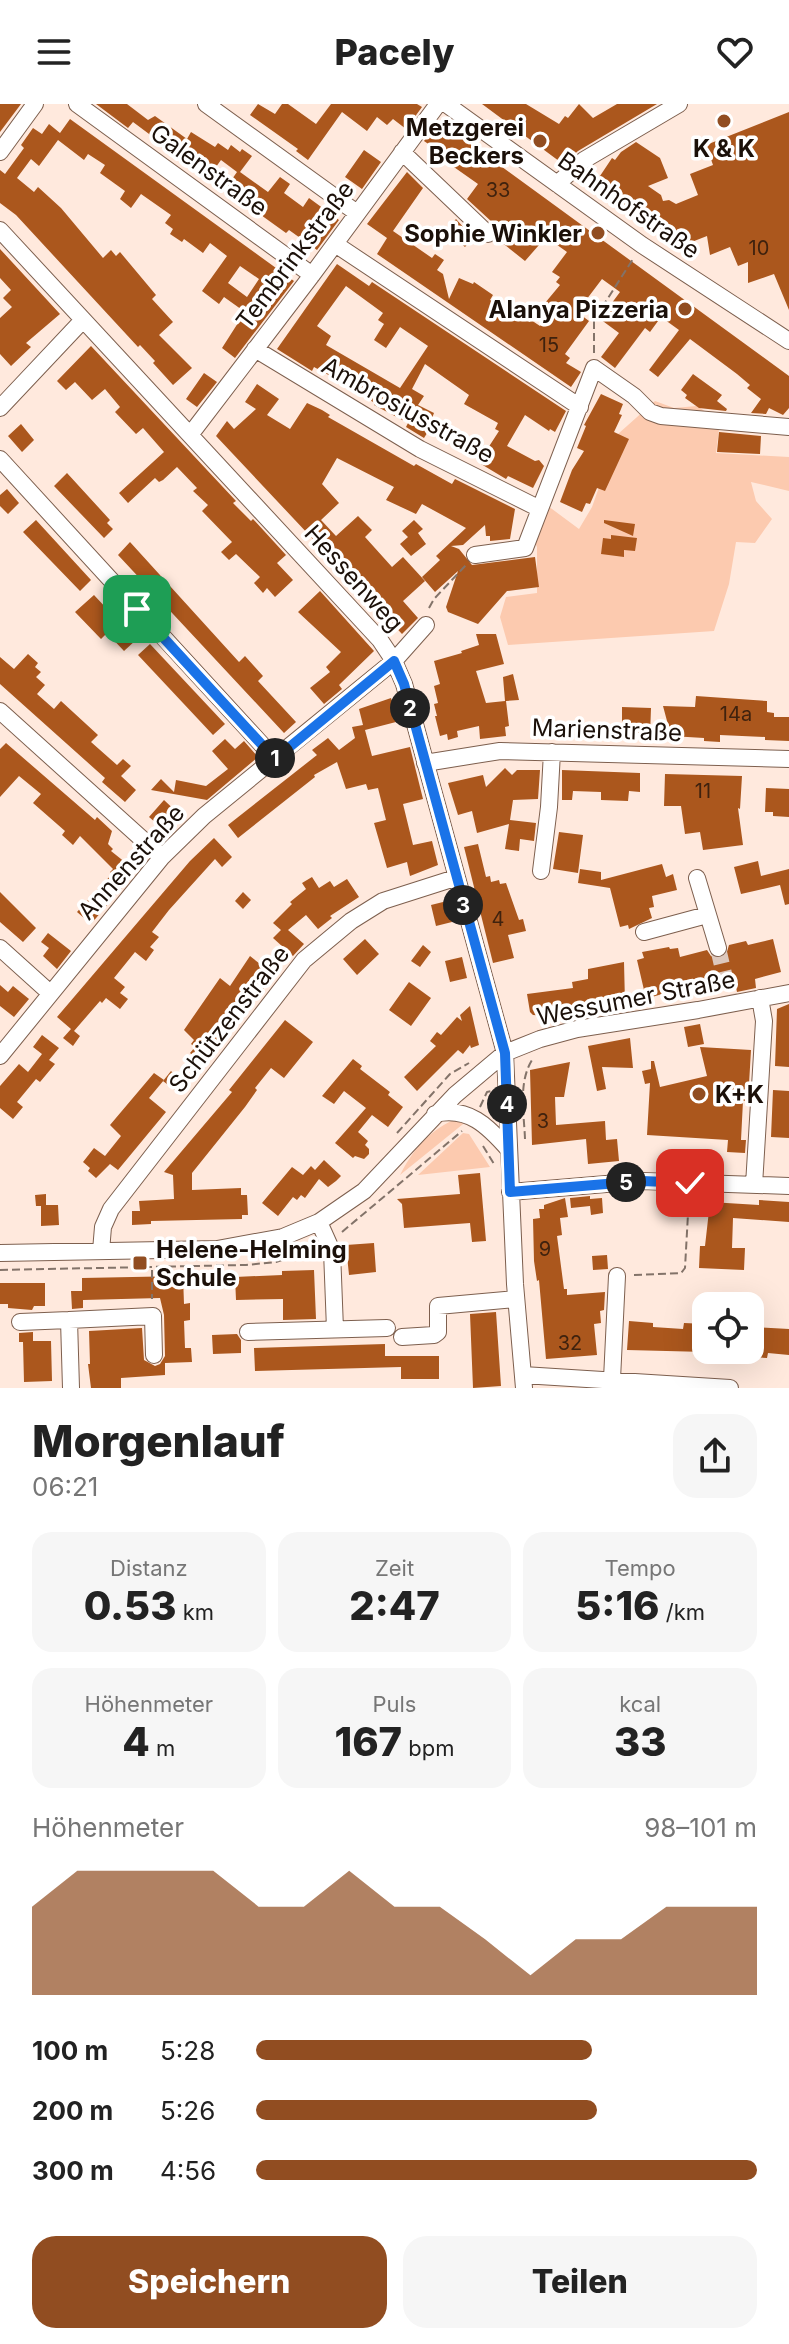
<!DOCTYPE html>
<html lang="de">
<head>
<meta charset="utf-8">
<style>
	body { margin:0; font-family:Inter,sans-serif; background:#f6f6f6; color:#222; height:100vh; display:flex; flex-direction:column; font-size:30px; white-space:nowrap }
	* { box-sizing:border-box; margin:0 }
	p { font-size:26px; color:#767676 }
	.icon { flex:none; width:44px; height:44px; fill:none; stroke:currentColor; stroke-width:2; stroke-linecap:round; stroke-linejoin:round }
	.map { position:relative; height:1284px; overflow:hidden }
	.drawer { display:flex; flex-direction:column; background:#fff; flex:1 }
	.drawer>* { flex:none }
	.buttons { position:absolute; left:692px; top:1188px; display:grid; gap:16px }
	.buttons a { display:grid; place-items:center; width:72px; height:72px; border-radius:16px; background:#fff; box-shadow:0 8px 32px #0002; font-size:40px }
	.pin { position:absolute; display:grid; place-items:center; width:68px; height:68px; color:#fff; margin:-34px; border-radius:16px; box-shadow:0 4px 12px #0006 }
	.km { position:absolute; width:40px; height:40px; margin:-20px; border-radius:50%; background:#222; color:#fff; font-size:22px; line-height:40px; text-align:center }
	.round { display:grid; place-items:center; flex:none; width:84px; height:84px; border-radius:24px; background:#f6f6f6 }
	.overview { display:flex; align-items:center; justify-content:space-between; height:136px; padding:0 32px }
	h1 { font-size:44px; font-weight:800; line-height:60px }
	.figures { display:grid; grid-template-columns:repeat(3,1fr); gap:12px; height:136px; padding:8px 32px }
	.figures div { display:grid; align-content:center; border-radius:20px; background:#f6f6f6; text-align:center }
	.figures b { font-size:40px; font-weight:800 }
	.figures small { font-size:22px; font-weight:400 }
	.figures p { font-size:22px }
	.chart { height:224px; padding:16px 32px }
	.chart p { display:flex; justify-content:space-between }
	.chart svg { width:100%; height:144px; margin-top:8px; fill:#914d21; opacity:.7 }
	.button { display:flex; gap:16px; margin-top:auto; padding:16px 32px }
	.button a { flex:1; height:92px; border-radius:24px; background:#914d21; color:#fff; font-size:32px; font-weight:800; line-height:92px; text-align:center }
	.button a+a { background:#f6f6f6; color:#222 }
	ul { padding:0 32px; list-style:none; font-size:26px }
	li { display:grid; grid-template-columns:128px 96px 1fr; align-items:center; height:60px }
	li i { height:20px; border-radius:10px; background:#914d21 }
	header { display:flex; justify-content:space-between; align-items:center; height:104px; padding:0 32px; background:#fff; font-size:36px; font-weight:800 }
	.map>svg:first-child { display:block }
</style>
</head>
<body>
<header><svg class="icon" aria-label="menu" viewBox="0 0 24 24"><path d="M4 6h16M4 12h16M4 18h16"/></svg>Pacely<svg class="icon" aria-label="heart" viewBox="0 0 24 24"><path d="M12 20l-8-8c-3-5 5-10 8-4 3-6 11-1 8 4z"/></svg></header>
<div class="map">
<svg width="789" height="1284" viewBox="0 0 789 1284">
	<rect width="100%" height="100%" fill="#ffe9dd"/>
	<path fill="#fccaaf" d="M655,297L674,304L697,302L720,317L716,349L789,353V387L751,378L756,397L772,415L755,439L736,438L729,480L714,527L508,541L500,513L506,493L537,489V443L534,436L548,402L579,425L592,403L618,330Z
		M453,1016H468L400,1071C413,1046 427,1029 453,1016Z
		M463,1029L469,1030L490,1063L418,1071Z"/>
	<path fill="#ab571d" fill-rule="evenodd" d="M0,0H21L0,28Z
		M96,0H127L148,16L155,12L187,35L191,28L215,43L218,39L228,46L231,41L240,48L242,45L252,52L240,68L268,88L280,73L290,80L284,89L303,103L309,94L339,116L317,146L289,126L286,129L225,85L237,68L221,56L208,74L133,18L128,24Z
		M258,0L275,10L282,0H288L316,20L331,0H417L422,3L406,25L393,15L387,21L377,13L367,27L342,8L308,56L296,47L298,45L250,11Z
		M482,0H526L559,20L565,12L568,14L579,0L593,14L617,0H657L578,47L563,60Z
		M789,8V206L774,170L748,179V158L738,162L730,143L710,151L707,132L684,141L646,115L642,116L641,111L594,81L612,54L615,56L621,48L636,38L660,54L668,74L648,82L661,91L663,97L669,96L676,100L698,91L690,70L713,61L706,41Z
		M70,15L294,177L235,254L222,244L245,208L224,193L219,200L202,187L227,152L210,139L203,149L184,135L182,138L170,130L173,125L165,119L171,111L141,90L131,104L120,95L125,87L100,69L105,61L88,50L84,56L58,36L39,62L31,55L17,74L34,88L38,83L61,104L103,154L111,146L116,152L120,148L156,191L152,195L173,218L159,231L192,264L173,281L153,259L155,257L140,241L138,243L16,111L0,99V66L5,70L24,44L21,41L33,24L42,30L49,20L60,29ZM240,162L259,175L247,193L228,179Z
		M439,17L789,272V304L783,311L769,304L766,310L751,309L761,295L747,284L750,281L737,270L690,235L658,273L649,266L679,226L661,213L650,228L645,224L615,264L601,253L619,229L600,215L620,188L602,175L577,208L589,217L565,250L570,254L566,259L581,268L571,283L377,150L387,134L367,120L407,68L423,84L393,127L432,154L435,150L444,156L437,166L443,170L449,195L459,174L473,180L474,178L493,191L490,196L530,218L531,216L540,222L548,211L540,205L560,181L556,178L560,173L552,168L567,148L546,133L525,157L500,137L505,130L467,95L478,80L434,49L437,46L424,37Z
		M364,46L381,58L362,85L345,73Z
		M456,115L473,134L465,143L446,127Z
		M0,145L60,210L26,239L31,243L11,262L0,250V214L12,203L3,194L11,186L0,174Z
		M337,160L369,182L372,178L566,307L555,328L550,325L549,327L525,311L507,342L535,357L539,356L544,362L533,384L508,372L506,375L481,360L484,355L477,351L483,341L488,344L499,327L495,325L498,319L464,300L469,291L425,260L412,285L424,292L418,301L434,309L432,314L438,317L432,328L429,326L424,334L406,323L408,319L374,301L375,299L346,283L347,281L314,263L312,267L277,245ZM346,182L383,209L378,216L384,220L374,236L386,244L400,223L428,242L400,284L326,241L331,232L317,222Z
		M91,242L236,397L233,399L251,417L253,415L286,451L277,459L293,476L275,493L267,484L263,489L254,479L260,473L236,450L229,456L221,448L232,438L202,407L208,401L193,387L197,384L177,363L163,376L159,378L155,374L128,399L119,389L164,348L143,324L136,330L115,308L120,303L105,285L92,296L75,278L66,286L57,277Z
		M204,269L217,278L197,303L186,295Z
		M693,270L722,291L717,297L727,305L726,307L699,304L685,294L687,291L681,286Z
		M257,280L279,295L267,311L290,325L307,299L322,306L330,311L328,313L414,362L416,360L452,380L455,375L515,405L510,435L490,437V432H486L485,421L463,441L451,442L459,445L472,461L535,453L539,483L507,487L478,520L448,508L446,503L458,467L435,488L422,473L440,456L436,452L466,424L422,400L416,410L386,396L394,383L337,354L322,380L339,399L321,416L336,432L358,412L372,426L365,433L392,463L403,453L425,477L403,497L418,514L402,530L216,332L227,317L234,325L256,305L245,298Z
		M601,290L623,300L619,310L622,311L614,328L629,335L605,387L597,384L590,400L586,399L582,408L560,398L572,366L584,347L577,344L586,322L584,321Z
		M21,320L34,336L22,348L8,332Z
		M719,328L761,332L760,350L717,348Z
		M67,369L110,416L107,419L113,425L104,434L54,382Z
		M7,385L19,399L8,410L0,402V391Z
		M36,416L91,476L80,487L23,428Z
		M414,416L423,425L418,429L426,440L411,452L400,440L408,433L402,427Z
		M604,416L635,420L633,432L604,419Z
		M611,431L637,434L635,447L624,446V453L601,450L603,434L611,435Z
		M130,438L239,558L245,552L263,572L258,577L296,618L284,629L118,451Z
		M320,487L374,547L339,581L342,585L324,600L310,584L330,568L326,563L341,548L298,508Z
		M94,491L136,536L124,547L107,529L101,535L75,508Z
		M476,530H496L504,560L476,567L486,599L505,597L503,573L513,570L519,596L506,597L509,622L505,623L506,632L480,635L479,622L457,627L458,633L448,636L447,630L440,632L435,612H437L434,600L438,599L434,582L440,580L434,557L462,549L461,547L479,541Z
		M150,540L225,620L213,631L138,551Z
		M28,550L38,559L35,563L41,568L36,573L45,581L37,590L54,605L61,597L98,631L91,638L117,661L123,655L131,662L121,672L136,686L125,698L102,678L105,674L0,580V553L14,565Z
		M696,592L767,597V608L774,609V613H789V637L765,636V633L720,631V638L704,637V634L671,632L663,602L695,603Z
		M391,594L392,597L397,595L402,614L396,616V618L365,626L372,652L410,643L423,695L403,700L413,741L432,737L438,761L410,772L407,758L387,764L374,719L386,716L378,684L368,686L366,680L346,685L337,658L314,671L315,673L238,734L228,721L317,651L312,646L328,634L339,646L355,634L352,623L363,621L359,605Z
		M622,603L651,604L650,632L622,631Z
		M225,635L235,645L244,637L258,653L207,696L151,686L161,675L174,688L176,676L206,682L228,665L212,647Z
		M6,639L95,716L97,713L112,727L108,740L113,745L111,747L136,767L91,820L77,808L112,770L110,768L113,765L80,732L73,741L62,731L65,727L33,699L41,690L19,672L0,693V645Z
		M505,664L512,671L517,666H540L538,695L513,696L510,716L536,719L534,737L520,735L519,747L505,745L509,720L477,729L472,707L458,711L448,679L483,671L486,683Z
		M562,666L640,669V688L629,687L628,697L601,696V688L573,687L572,696H562Z
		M665,670L742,672L740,705L738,704L743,741L703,746L700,728L685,730L681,702H664Z
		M766,684L789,685V713L773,712V708H765Z
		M164,696L182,713L168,729L149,713Z
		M559,728L583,731L578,769L553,765Z
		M214,734L232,753L222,763L215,755L169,806L152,828L159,833L150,843L154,846L146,857L135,848L114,874L125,883L120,889L128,895L120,905L106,894L102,899L100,897L74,927L80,932L73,942L63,934L71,925L57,913L190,757Z
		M478,740L486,773L490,772L491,778L499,776L500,780L506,779L519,816L523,815L526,827L508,831L514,854L493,859L464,743Z
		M758,757L761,772L789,765V800L785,801L780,781L741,790L734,763Z
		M662,760L666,773L673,770L677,786L652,792L654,803L649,804L652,814L629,825L628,821L620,823L610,784L578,779L580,765L601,768V776Z
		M312,773L319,784L330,777L334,783L347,775L359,793L330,812L332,814L318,825L306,811L288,826L304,840L293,852L273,834L281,826L273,819L292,800L290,798L306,785L302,779Z
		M0,788L36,824L23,838L0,818Z
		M243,788L251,796L243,805L235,797Z
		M447,797L452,818L436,822L431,801Z
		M48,829L71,847L57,865L43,852L49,844L41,838Z
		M365,835L379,850L357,871L343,855Z
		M773,835L781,868L755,875L756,884L737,888L733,869L652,893L650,885L644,886L637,856L644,854L642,848L669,843L670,845L678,844L680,853L707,846L711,852L720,855L726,851L729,841L746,837L748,841Z
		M423,841L431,848L420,863L411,857Z
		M250,852L260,860L262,858L276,869L203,960L190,949L195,943L191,940L194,936L184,926L220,874L230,882Z
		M462,853L467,874L450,878L445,857Z
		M624,858L625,899L549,908L546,912L533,911L530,908L527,890L573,884L572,878L588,875V865Z
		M409,878L431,894L411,922L389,906Z
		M0,881L8,888L13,882L29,895L14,913L0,902Z
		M789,900V963L775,962L777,905Z
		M470,902L479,941L471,944L470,941L463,950L458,946L417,987L404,973L436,942L430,937L437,928L441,931L457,913L462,917L460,911Z
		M285,916L313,938L284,974L271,964L255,984L257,986L245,1003L192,1069V1086L241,1084V1091H247L248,1111H242V1115L151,1117V1120L132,1121V1107H140L139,1097L174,1095L173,1071L164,1068L232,988L229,986Z
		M700,920L704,940L688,943L684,923Z
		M42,931L59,944L49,956L55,960L40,978L36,975L17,998L23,1003L13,1015L0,1004V982L19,960L28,968L42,950L33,943Z
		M630,934L633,964L602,963L606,985L597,987L588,942Z
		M700,943L751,946L748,997H743L741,1036H746L745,1049L727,1048L728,1036L647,1031L650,979L645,980L642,967L651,965V957H654L660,983L707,972Z
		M353,955L362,962L360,965L390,988L388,991L403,1003L388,1023L372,1011L358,1028L368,1037L365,1041L369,1045V1050L364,1055L355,1052L353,1054L335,1039L366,1004L344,987L334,1000L322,992Z
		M570,958L564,993H555L556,1021L605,1017L606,1036L617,1035L619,1057L588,1060L586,1035L532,1041L530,966Z
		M171,967L175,971L177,968L190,978L180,990L163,977Z
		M154,969L164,976L149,994L166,1008L118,1066L110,1060L96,1074L88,1067L90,1064L83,1058L94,1044L105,1052L121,1032L110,1021Z
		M773,986L789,987V1034L771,1033Z
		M324,1056L341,1072L336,1077L328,1083L319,1075L305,1094L301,1091L297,1096L293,1093L278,1112L262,1099L292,1063L303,1071L311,1062L315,1066Z
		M480,1069L486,1137L472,1138L470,1119L404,1124L402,1100L397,1095L460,1090L458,1071Z
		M46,1090V1101H58L59,1121L41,1122V1102H36L35,1091Z
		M590,1092V1095L602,1094L603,1109L591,1111L590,1102L571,1104L570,1094Z
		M565,1094L568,1113L560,1114L562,1131L557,1132L564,1185H567V1191L605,1188L604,1206L600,1207L601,1219L594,1220L597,1251L546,1255L539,1176L537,1177L534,1157L533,1115L540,1114L539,1105H544V1101Z
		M759,1096L789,1098V1118L733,1114L732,1144H745L744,1166L699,1164L700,1142H705L710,1098L759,1101Z
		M374,1139L376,1168L349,1171L346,1141Z
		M607,1151L608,1165L593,1166L592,1152Z
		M314,1166L316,1215L283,1216V1195L236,1196L235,1173L282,1171V1167Z
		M183,1172L184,1200L190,1199V1216L184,1217L185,1244H191L192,1258L165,1259V1271L121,1274V1284H91L88,1260H90L89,1227L142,1224L144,1256L155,1262L160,1260L165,1252L164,1211L160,1194L83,1196V1204L72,1205L71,1187H82V1174Z
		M0,1179H45V1202H34L32,1206L8,1204V1200H0Z
		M496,1208L501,1282L473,1284L470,1210Z
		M629,1217L653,1219V1223L683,1225L684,1219L706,1220V1248L627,1246Z
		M750,1223L789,1225V1251L768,1249L767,1254L750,1253Z
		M33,1228V1237H51L52,1277L24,1278L23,1238H19V1229Z
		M237,1230L241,1236V1249L213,1250L212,1231Z
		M385,1240V1252H439V1275H401V1263L255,1267L254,1244Z"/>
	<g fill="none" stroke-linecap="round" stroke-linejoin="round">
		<path stroke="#ddc8bd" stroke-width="16" stroke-dasharray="16 8" stroke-linecap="butt" d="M718,844L731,900"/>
		<defs>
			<path id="minor" d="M77,0L312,171
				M206,0L357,109
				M446,0L642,141L789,237
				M0,48L35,0
				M402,48L488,130
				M557,80L584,56L679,0
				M0,126L380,536L394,557L404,580L505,949L515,1180L524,1284
				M335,140L580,303
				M255,245L420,345L540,405
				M0,304L82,217
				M190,331L312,171L438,0
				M0,355L275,655
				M475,451L525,444L594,264L634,292L650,308L661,312L789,323
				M0,607L162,753
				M425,659L500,647L789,655
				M541,767L549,703L552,648
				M697,774L718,844
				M644,828L707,811
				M0,844L50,889
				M0,952L162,753L204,712L394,557L426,521
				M435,1010C468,1002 488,1022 509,1046
				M754,1081L764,917L760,894
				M510,1088L642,1077L789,1082
				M319,1118L332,1147L335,1225
				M101,1147L103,1123L111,1105L304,856L351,817L383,797L455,774
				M0,1149L217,1145L283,1133L319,1118L364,1087L455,991L505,949L540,935L577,925L698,906L789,889
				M20,1218L69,1216
				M248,1228L387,1224
				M402,1233L434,1231L438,1228V1202L516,1195
				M523,1271L730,1284
				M612,1275L617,1172
				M71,1284L69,1216L153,1212L154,1251"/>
		</defs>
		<use href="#minor" stroke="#7d5f4e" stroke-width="18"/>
		<path stroke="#837369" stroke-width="2" stroke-dasharray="8 4" stroke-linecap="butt" d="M594,249V216L633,155
			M429,504L434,495L466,461
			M480,1003L487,988L492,987
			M397,1029L450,970L469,959
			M525,1035C524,1009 518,979 532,956
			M483,1042L494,1060
			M342,1128L462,1027
			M0,1166L246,1161L276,1158L313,1146
			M152,1166V1195
			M634,1171L681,1169L685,1164L689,1092"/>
		<use href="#minor" stroke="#fff" stroke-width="16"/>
	</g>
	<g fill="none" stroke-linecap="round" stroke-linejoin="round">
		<defs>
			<path id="route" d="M137,505L275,655L394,557L404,580L505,949L510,1088L642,1077L690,1079"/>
		</defs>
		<use href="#route" stroke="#fff" stroke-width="16"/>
		<use href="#route" stroke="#1a73e8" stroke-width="10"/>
	</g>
	<g fill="#914d21" stroke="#fff" stroke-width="3">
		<circle cx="724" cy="17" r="8"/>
		<circle cx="540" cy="37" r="8"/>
		<circle cx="598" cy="129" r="8"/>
		<circle cx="685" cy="205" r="8"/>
		<circle cx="699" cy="990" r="8"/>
		<rect x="132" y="1151" width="16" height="16" rx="4"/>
	</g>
	<g text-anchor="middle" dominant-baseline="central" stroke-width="7" stroke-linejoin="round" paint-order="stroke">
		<g font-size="20" fill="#3f220e">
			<text x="498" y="86">33</text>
			<text x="759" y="144">10</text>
			<text x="549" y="241">15</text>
			<text x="736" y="610">14a</text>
			<text x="703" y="687">11</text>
			<text x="498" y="815">4</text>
			<text x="543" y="1017">3</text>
			<text x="545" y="1145">9</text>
			<text x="570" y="1239">32</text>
		</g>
		<g font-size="24" font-weight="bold" fill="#1b1009" stroke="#fff" text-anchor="end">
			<text x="524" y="23">Metzgerei<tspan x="524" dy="28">Beckers</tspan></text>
			<text x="724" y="44" text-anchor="middle">K &amp; K</text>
			<text x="582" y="129">Sophie Winkler</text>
			<text x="669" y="205">Alanya Pizzeria</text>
			<text x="715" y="990" text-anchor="start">K+K</text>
			<text x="156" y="1145" text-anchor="start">Helene-Helming<tspan x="156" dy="28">Schule</tspan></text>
		</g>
		<g font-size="24" fill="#1b1009" stroke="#fff">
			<text transform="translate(209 66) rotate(36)">Galenstraße</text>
			<text transform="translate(629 101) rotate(35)">Bahnhofstraße</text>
			<text transform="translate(295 151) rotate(-53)">Tembrinkstraße</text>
			<text transform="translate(408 306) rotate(29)">Ambrosiusstraße</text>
			<text transform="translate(354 474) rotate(48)">Hessenweg</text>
			<text transform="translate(607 626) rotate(2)">Marienstraße</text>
			<text transform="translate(131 758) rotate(-48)">Annenstraße</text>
			<text transform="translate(636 894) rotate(-11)">Wessumer Straße</text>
			<text transform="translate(229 915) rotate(-52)">Schützenstraße</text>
		</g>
	</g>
</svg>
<div class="buttons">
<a><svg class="icon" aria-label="locate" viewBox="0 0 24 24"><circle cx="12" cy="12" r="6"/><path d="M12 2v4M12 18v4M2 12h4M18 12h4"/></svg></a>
</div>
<div class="pin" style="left:137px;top:505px;background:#1e9e55"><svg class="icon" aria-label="arrive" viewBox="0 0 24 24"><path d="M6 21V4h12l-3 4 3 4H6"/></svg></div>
<div class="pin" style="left:690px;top:1079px;background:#d93025"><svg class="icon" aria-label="check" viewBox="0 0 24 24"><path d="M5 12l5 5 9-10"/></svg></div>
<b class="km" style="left:275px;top:654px">1</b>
<b class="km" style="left:410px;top:604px">2</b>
<b class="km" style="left:463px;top:801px">3</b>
<b class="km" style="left:507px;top:1000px">4</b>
<b class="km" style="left:626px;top:1078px">5</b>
</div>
<section class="drawer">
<div class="overview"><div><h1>Morgenlauf</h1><p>06:21</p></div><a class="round"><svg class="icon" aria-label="share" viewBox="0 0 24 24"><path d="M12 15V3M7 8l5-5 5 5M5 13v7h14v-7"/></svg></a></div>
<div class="figures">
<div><p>Distanz</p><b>0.53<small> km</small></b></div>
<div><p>Zeit</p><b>2:47</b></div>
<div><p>Tempo</p><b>5:16<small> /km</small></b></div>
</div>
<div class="figures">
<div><p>Höhenmeter</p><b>4<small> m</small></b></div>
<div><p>Puls</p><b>167<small> bpm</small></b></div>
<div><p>kcal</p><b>33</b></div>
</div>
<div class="chart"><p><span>Höhenmeter</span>98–101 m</p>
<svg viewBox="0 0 160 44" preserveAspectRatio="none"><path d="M0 44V17L10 6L20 6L30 6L40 6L50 17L60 17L70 6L80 17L90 17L100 27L110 38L120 27L130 27L140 17L150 17L160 17V44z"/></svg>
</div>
<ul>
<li><b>100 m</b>5:28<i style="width:67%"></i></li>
<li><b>200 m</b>5:26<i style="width:68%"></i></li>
<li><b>300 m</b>4:56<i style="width:100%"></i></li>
</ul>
<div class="button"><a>Speichern</a><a>Teilen</a></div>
</section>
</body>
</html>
